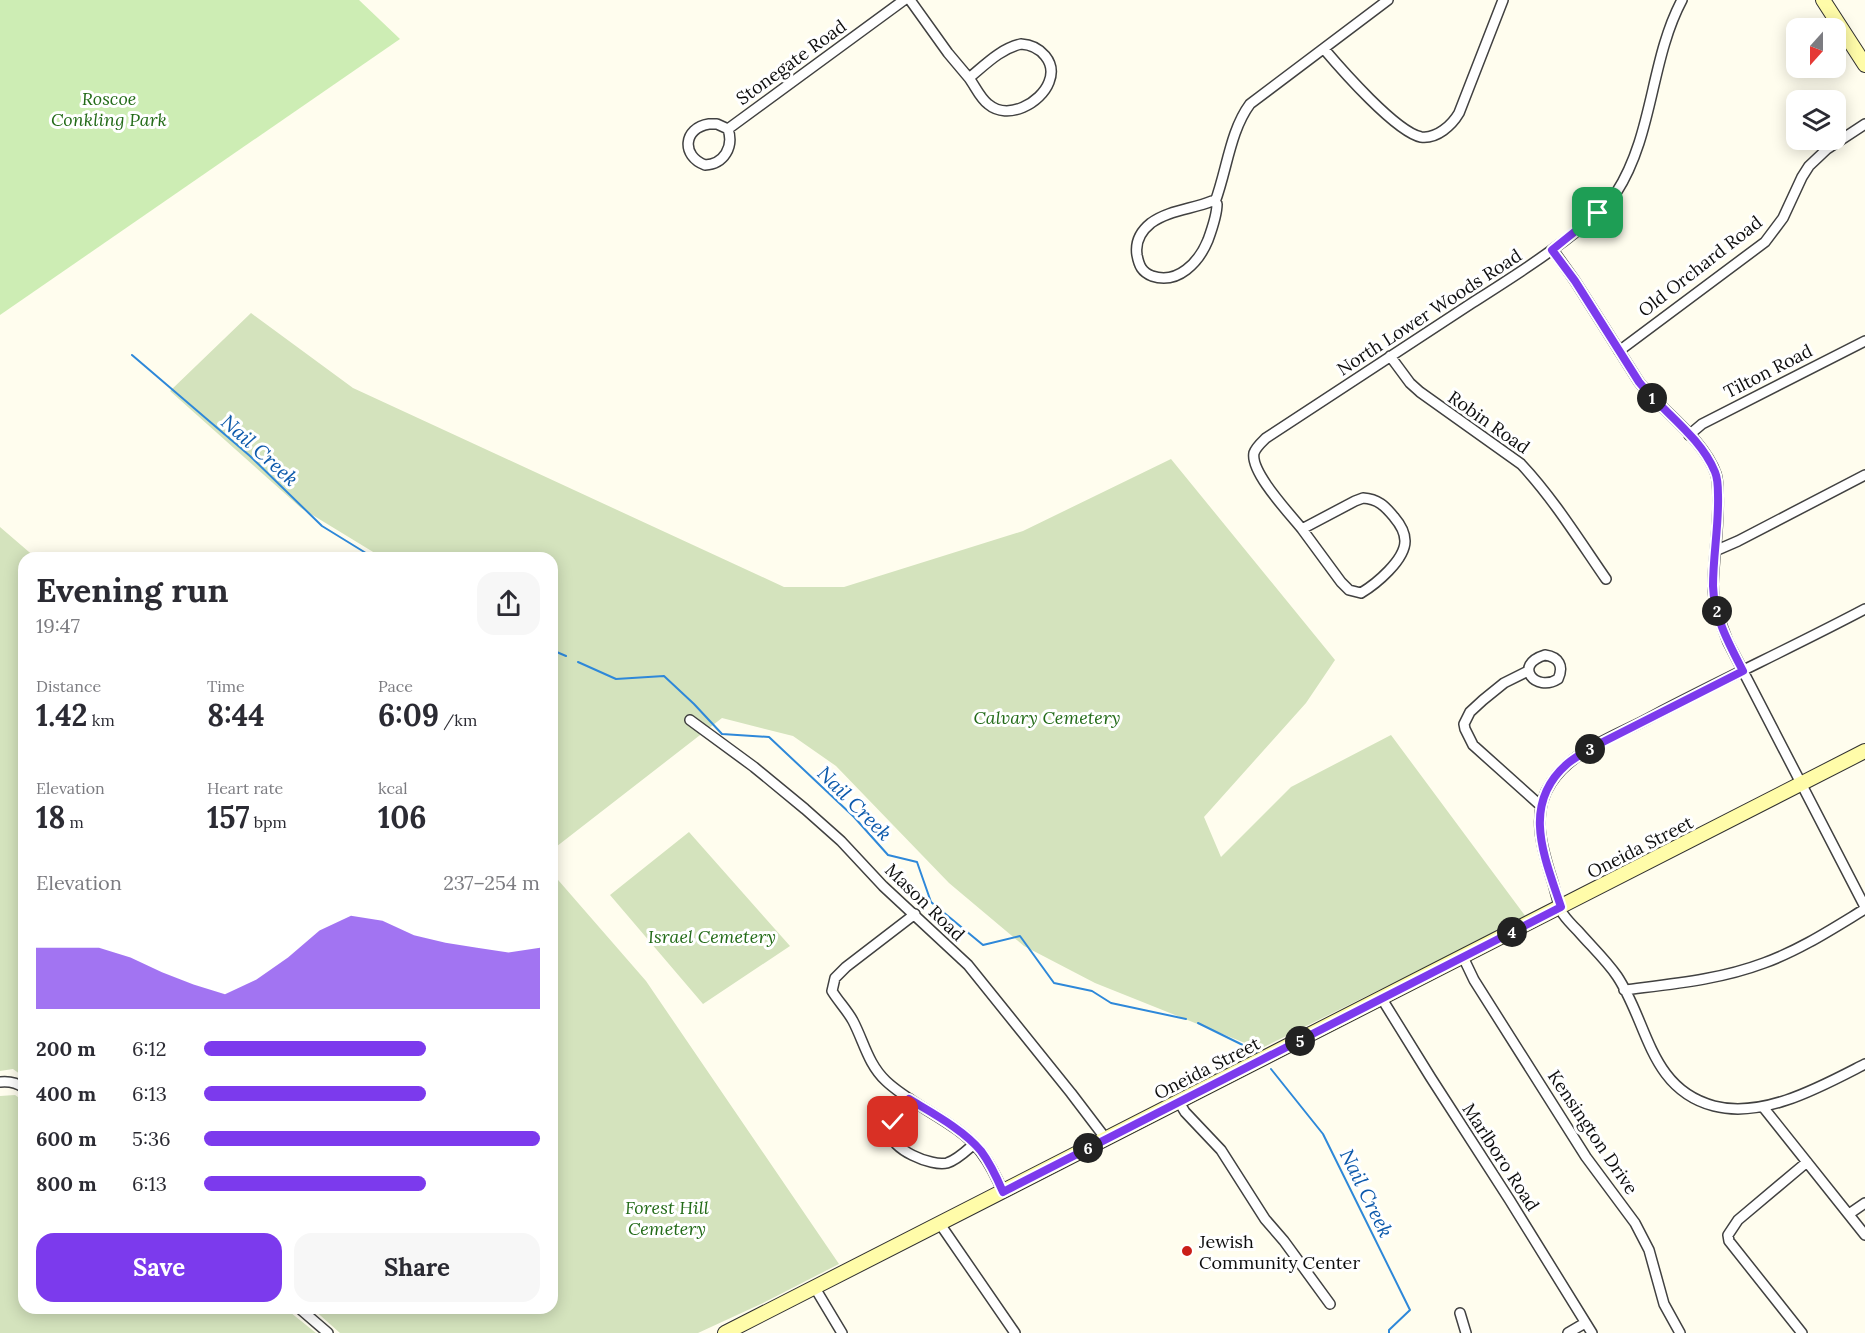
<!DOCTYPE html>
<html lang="en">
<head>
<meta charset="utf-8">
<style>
	body { margin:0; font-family:Lora,serif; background:#f7f7f7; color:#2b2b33; height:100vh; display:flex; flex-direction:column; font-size:22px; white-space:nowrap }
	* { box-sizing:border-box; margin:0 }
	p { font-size:20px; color:#7c7c81 }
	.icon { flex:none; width:33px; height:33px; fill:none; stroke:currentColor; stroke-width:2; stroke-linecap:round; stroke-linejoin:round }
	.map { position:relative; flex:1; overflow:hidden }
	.details { position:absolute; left:18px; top:552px; width:540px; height:762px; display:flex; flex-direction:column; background:#fff; border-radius:18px; box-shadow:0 3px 15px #0003 }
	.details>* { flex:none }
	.needle { width:39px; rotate:201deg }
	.controls { position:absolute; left:1786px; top:18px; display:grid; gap:12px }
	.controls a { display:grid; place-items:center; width:60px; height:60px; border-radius:12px; background:#fff; box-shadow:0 3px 15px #0003; font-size:30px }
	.pin { position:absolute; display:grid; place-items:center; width:51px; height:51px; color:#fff; margin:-26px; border-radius:12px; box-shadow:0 3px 9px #0006 }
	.km { position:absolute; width:30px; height:30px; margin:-15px; border-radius:50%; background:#222; color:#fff; font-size:16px; line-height:30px; text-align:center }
	.round { display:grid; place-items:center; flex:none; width:63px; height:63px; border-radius:18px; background:#f7f7f7 }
	.summary { display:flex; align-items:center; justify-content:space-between; height:102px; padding:0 18px }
	h1 { font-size:33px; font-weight:700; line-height:45px }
	.figures { display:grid; grid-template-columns:repeat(3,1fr); gap:9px; height:102px; padding:6px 18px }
	.figures div { display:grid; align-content:center }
	.figures b { font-size:30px; font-weight:700 }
	.figures small { font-size:16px; font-weight:400 }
	.figures p { font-size:16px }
	.chart { height:168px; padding:12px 18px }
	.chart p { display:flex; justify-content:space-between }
	.chart svg { width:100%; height:108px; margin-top:6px; fill:#7c3aed; opacity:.7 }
	.button { display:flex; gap:12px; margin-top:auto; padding:12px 18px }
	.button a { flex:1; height:69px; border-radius:18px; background:#7c3aed; color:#fff; font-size:24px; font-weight:700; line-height:69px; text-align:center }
	.button a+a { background:#f7f7f7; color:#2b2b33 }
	ul { padding:0 18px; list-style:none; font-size:20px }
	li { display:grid; grid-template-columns:96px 72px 1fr; align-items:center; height:45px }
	li i { height:15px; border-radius:8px; background:#7c3aed }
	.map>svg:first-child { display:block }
</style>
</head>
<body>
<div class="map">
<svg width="1865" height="1333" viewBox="0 0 1865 1333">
	<rect width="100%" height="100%" fill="#fffdee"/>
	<path fill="#cdedb4" d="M0,0H359L400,39L0,315Z"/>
	<path fill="#d4e3bd" d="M251,313L353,388L784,587H844L1023,531L1171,459L1335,660L1306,703L1204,817L1221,857L1291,787L1391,735L1526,917L1262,1048L1250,1045L1095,983L1024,946L949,883L836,766L793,736L722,718L552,850V558H383L301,508L170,391Z
		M0,527L36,558H24V1077L13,1069L0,1071Z
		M689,832L790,946L703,1004L610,895Z
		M552,873L646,981L839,1264L763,1303L698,1333H340L312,1308H552Z
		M15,1095L24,1101V1308H285L316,1333H0V1096Z"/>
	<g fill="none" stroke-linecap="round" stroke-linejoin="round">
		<path stroke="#2e88d9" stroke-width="2" d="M132,355L250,456L322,526L374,558
			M552,650L566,656
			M578,662L616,679L664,676L694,704L722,734L769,737L854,817L888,855L917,862L931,902L983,945L1020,936L1054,983L1092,991L1111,1003L1186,1019
			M1198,1023L1257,1052
			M1271,1069L1323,1134L1410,1310L1389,1330V1333"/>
		<defs>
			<path id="street" d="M910,0L948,53L969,78
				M1021,44C1040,45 1057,62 1049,82C1041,103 1008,121 988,104C980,98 975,86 969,78C986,64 1000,49 1021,44Z
				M1324,49C1341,69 1396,132 1421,137C1437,139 1452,125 1459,113L1503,0
				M709,124H717L728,129C734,147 724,164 705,165C681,156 683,128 709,124Z
				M728,129L904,0
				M1212,201L1217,204C1217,215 1212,229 1208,240C1199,262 1178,285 1152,276C1142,272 1139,266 1137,255C1135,242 1141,231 1151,223C1169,210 1193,209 1212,201Z
				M1215,202C1227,170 1230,131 1250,104L1388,0
				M1553,250L1575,281L1639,382C1662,411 1703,438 1716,474C1718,481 1718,489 1718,496C1719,526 1714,555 1713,584C1713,605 1721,623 1728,642L1865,907
				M1619,351L1765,242L1783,218L1802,177L1809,166L1827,149L1865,124
				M1390,356L1410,383L1420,392L1521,464C1553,498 1579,540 1606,579
				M1689,435L1702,424L1865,341
				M1363,498C1378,499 1385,506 1394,517C1400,524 1405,532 1405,541C1405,560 1376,584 1361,593L1349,590L1341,582L1302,529L1355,501Z
				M1302,529C1290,514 1250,472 1254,453C1256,447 1262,442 1266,438C1334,393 1403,348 1472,303C1508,280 1543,258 1577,231C1591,219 1605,208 1616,193C1654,134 1650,60 1682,0
				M1715,551L1738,541L1865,475
				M1865,609C1795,646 1723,679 1653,716C1619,735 1573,749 1551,783C1530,814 1543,851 1553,883C1556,893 1558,905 1563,914C1567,920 1573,926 1578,931C1591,946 1606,960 1617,976C1648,1022 1649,1089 1714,1106C1764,1119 1822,1086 1865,1064
				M1545,655C1559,657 1564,666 1558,679C1536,693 1512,665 1545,655Z
				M1528,671L1504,683L1483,700L1470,712L1464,724L1465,729L1473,745L1541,806
				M690,720L754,767L805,809L841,841L883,886L968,965L1071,1093L1106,1139
				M915,914L846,967L835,978L832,991C838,1001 847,1010 853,1021C864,1042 868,1064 886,1081C912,1106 959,1123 981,1152C990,1164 997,1178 1003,1192
				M1463,957L1474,980L1586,1157L1635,1223L1649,1250L1664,1304L1680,1333
				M1624,990C1671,984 1719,980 1764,963C1800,950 1832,929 1865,909
				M1382,999L1431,1078L1509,1199L1592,1333
				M0,1082C9,1081 16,1082 24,1088
				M910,1099C903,1108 891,1120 890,1131C889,1149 932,1167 947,1163C957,1160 966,1151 974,1144
				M1179,1102L1185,1112L1221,1150L1265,1219L1284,1241L1330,1304
				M1763,1107L1865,1235
				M1849,1214L1865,1203
				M940,1224L1015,1333
				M815,1288L842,1333
				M299,1308L328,1333
				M1460,1313L1466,1333
				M1568,1333L1585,1323
				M1802,1333L1729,1241L1728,1235L1738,1220L1807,1162"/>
			<path id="secondary" d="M1823,0L1865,65
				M725,1333L1865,751"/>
		</defs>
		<use href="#street" stroke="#414141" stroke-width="12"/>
		<use href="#secondary" stroke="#303030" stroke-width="16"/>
		<use href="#street" stroke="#fff" stroke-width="9"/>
		<use href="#secondary" stroke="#fffca9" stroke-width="14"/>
	</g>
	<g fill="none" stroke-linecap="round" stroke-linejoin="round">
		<defs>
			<path id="route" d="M893,1122L909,1099C932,1113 964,1130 981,1151C990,1163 997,1178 1003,1192L1561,907C1545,858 1520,805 1567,764C1574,758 1583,753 1591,748L1743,671C1729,644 1714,617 1713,586C1713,555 1719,525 1718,495C1718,487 1718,479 1715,472C1700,436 1663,412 1639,382L1575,281L1552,250L1598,213"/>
		</defs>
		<use href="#route" stroke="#fff" stroke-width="12"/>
		<use href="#route" stroke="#7c3aed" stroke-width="8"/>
	</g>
	<circle fill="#ca1e19" stroke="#fff" stroke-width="2" cx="1187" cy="1251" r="6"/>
	<g text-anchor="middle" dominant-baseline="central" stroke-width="6" stroke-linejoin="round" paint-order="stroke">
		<g font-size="18" fill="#0e0e0e" stroke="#fff">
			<text transform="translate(791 62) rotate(-36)">Stonegate Road</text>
			<text transform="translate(1700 266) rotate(-38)">Old Orchard Road</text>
			<text transform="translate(1429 312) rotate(-33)">North Lower Woods Road</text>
			<text transform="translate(1768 371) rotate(-27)">Tilton Road</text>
			<text transform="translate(1489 422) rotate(35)">Robin Road</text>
			<text transform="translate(1640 847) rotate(-27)">Oneida Street</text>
			<text transform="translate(925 902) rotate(44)">Mason Road</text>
			<text transform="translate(1207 1068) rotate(-27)">Oneida Street</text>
			<text transform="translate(1593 1132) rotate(56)">Kensington Drive</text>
			<text transform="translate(1501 1157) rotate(57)">Marlboro Road</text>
		</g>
		<g font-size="18" font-style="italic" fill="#236b18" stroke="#fff">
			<text x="109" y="98">Roscoe<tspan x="109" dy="21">Conkling Park</tspan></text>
			<text x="1047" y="717">Calvary Cemetery</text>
			<text x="712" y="936">Israel Cemetery</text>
			<text x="667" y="1207">Forest Hill<tspan x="667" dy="21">Cemetery</tspan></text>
		</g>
		<g font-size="18" fill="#0e0e0e" stroke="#fff" text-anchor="start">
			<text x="1199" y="1241">Jewish<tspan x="1199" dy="21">Community Center</tspan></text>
		</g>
		<g font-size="20" font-style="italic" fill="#0c59ab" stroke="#fff">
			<text transform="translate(260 450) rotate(42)">Nail Creek</text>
			<text transform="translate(855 803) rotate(45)">Nail Creek</text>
			<text transform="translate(1367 1193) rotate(64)">Nail Creek</text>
		</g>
	</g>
</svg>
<div class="controls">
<a><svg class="needle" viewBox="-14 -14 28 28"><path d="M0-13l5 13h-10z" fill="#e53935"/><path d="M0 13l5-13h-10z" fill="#7c7c81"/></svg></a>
<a><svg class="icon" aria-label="layers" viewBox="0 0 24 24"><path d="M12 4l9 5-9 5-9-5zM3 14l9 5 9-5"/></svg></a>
</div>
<div class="pin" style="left:1598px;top:213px;background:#1e9e55"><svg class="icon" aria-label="arrive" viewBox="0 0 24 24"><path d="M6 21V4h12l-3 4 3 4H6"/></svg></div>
<div class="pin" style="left:893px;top:1122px;background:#d93025"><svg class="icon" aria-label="check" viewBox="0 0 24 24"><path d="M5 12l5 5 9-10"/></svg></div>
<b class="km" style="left:1652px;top:398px">1</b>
<b class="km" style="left:1717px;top:611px">2</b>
<b class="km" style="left:1590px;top:749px">3</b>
<b class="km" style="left:1512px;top:932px">4</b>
<b class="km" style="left:1300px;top:1041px">5</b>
<b class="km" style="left:1088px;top:1148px">6</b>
<section class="details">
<div class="summary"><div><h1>Evening run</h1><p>19:47</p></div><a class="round"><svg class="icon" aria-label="share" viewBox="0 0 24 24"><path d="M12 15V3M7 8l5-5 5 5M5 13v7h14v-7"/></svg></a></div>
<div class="figures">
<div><p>Distance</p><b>1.42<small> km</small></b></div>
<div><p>Time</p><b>8:44</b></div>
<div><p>Pace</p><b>6:09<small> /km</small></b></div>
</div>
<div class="figures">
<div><p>Elevation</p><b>18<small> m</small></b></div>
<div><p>Heart rate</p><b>157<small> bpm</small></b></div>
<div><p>kcal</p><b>106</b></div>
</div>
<div class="chart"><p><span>Elevation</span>237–254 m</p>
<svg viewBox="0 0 160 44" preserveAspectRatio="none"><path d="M0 44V19L10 19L20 19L30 23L40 29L50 34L60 38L70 32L80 23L90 12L100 6L110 8L120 14L130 17L140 19L150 21L160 19V44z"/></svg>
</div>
<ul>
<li><b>200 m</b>6:12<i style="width:66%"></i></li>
<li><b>400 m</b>6:13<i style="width:66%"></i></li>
<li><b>600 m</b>5:36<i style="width:100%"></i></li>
<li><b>800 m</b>6:13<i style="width:66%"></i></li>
</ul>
<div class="button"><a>Save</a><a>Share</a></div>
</section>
</div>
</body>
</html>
